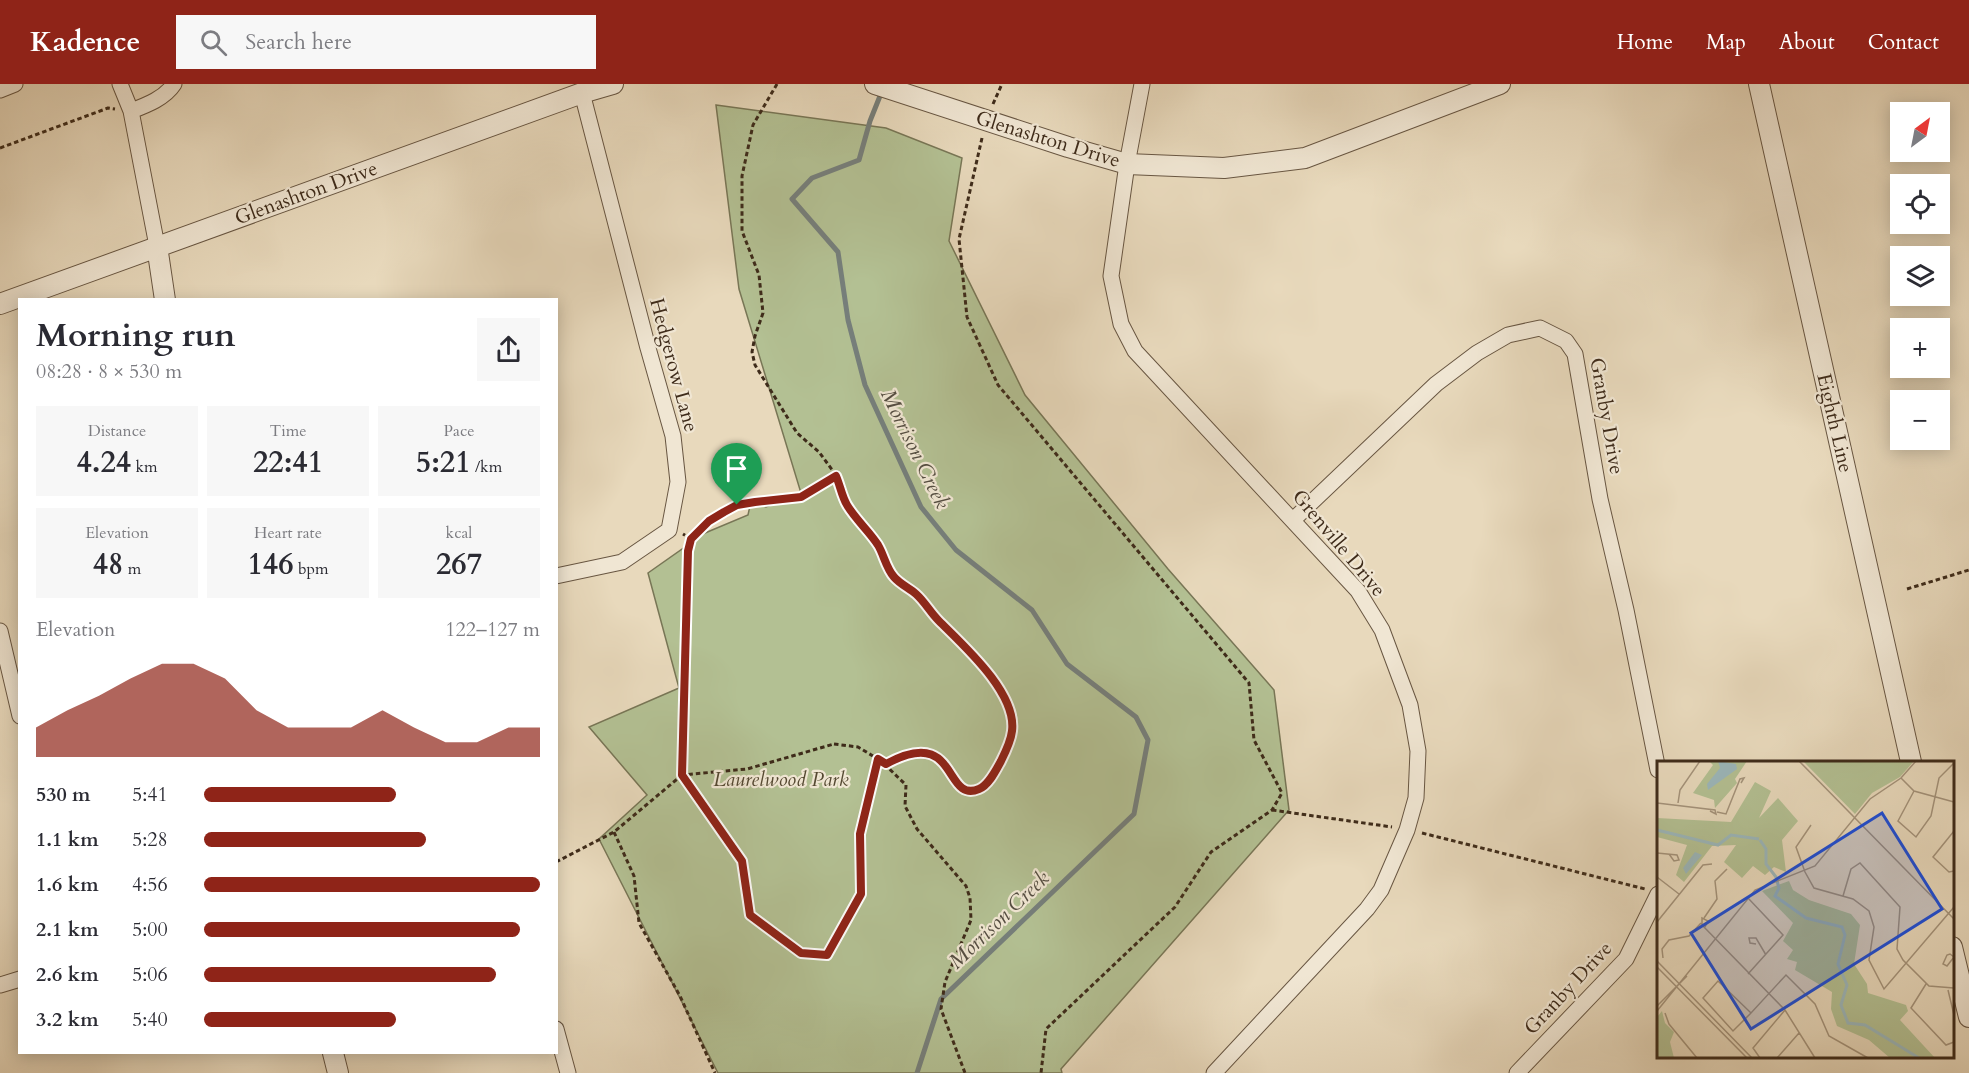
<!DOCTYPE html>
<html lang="en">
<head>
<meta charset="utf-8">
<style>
	body { margin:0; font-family:Cardo,serif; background:#f7f7f7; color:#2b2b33; height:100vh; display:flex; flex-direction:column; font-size:22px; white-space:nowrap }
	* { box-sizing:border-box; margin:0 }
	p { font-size:20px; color:#7c7c81 }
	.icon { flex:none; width:33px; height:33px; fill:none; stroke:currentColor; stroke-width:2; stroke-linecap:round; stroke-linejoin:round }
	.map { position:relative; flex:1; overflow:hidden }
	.side { position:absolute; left:18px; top:214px; width:540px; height:756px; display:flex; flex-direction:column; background:#fff; border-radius:0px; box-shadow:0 3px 15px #0003 }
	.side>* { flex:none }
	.needle { width:39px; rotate:32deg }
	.buttons { position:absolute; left:1890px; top:18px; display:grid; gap:12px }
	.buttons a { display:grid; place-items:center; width:60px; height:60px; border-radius:0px; background:#fff; box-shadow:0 3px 15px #0003; font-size:30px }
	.pin { position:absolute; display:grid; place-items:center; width:51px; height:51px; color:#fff; margin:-62px -26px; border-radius:50% 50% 50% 0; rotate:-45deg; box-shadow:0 0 6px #0007 }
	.pin .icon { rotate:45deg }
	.round { display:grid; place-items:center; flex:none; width:63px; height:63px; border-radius:0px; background:#f7f7f7 }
	.headline { display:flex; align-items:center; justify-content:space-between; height:102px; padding:0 18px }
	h1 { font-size:33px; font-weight:700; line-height:45px }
	.figures { display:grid; grid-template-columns:repeat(3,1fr); gap:9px; height:102px; padding:6px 18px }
	.figures div { display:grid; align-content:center; border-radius:0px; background:#f7f7f7; text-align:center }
	.figures b { font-size:30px; font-weight:700 }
	.figures small { font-size:16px; font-weight:400 }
	.figures p { font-size:16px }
	.chart { height:168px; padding:12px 18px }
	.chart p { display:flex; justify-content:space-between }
	.chart svg { width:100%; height:108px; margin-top:6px; fill:#8f2418; opacity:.7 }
	ul { padding:0 18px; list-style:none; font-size:20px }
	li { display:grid; grid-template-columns:96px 72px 1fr; align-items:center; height:45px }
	li i { height:15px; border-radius:8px; background:#8f2418 }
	header { display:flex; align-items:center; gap:36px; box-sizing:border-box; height:84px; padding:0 30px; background:#8f2418; color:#fff }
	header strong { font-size:28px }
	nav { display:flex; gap:33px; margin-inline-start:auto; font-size:21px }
	.search { width:420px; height:54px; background:#f7f7f7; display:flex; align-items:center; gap:15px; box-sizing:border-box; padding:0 21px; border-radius:0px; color:#7c7c81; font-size:22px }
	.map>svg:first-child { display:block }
</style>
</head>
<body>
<header>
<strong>Kadence</strong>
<div class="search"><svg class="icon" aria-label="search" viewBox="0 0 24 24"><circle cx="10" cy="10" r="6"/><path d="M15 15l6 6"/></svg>Search here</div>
<nav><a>Home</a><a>Map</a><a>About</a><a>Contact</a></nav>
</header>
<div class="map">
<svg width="1969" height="989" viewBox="0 0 1969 989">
	<rect width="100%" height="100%" fill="#e8d9bc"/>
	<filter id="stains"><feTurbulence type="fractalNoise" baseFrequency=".00333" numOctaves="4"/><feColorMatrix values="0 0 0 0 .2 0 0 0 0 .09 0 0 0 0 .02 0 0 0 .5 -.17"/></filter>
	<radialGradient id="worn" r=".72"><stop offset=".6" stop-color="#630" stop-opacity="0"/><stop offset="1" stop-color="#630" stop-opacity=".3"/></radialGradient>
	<path fill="#b3c093" stroke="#787656" stroke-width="1.5" d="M716,21L886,44L962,74L949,157L1025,311L1168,485L1274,606L1289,726L1061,985L1062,989H718L599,755L647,711L589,643L679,604L648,489L705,449L748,431L751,417L766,423L801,409L739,205Z"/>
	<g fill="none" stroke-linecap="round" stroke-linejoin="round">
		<path stroke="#767f7b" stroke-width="5" d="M882,7L870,37L859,76L812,94L792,115L838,168L848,236L865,301L921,423L956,466L1032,526L1067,580L1136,633L1148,656L1134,730L941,915L917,989"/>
		<defs>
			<path id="minor" d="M120,0L131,27L157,162
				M1142,0L1127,80L1111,192L1121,240L1135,267L1358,507L1382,546L1410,621L1418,667L1416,714L1407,746L1381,806L1367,825L1214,989
				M0,6L15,0
				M131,27C147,21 165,14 174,0
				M1293,436L1436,300L1477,269L1508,251L1540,244L1566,257L1575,270L1600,415L1626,526L1658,686
				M556,492L622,478L669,446L678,398L673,352L648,264L582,9
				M0,547L20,632
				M0,901L20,895
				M556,945L568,989
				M1517,989L1626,875L1658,810"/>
			<path id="tertiary" d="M875,0L1068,63L1127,80L1224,84L1305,74L1500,0
				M1759,0L1911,678
				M157,162L165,216
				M0,220L582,9L613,0
				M1952,863L1969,933
				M333,969L338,989"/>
		</defs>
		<use href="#minor" stroke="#685642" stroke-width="17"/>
		<use href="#tertiary" stroke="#685642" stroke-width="22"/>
		<path stroke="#3e2b1a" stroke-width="3" stroke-dasharray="4.5 3" stroke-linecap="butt" d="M777,0L753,41L742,92V147L759,191L763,229L755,252L752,268L755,281L797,349L819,368L836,391L846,420L877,460L894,494L914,508L926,520L934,532L963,559L1001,608L1008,620L1012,634V648L1002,674L987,699L981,705L973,707L965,706L957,701L946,681L940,674L932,670L911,669L901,672L886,680
			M993,20L1002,0
			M982,54L959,155L967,233L998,301L1249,599L1254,656L1282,709L1272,726L1211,768L1175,823L1046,945L1041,989
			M0,64L108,24L115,25
			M691,455L709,437L737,421L801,413L836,391
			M1907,505L1969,486
			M834,660L858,663L878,675L860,750L861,810L827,871L801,869L750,831L742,777L682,691L747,685Z
			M879,675L906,701L905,722L917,745L966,802L970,814L971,836L945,898L941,925L965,989
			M1272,726L1392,743
			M614,748L634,792L639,839L680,912L715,989
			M1422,749L1645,805
			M556,778L614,748L682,691L688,467L691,455L683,450"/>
		<use href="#minor" stroke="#f0e6d3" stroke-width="15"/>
		<use href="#tertiary" stroke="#f0e6d3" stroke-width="20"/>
	</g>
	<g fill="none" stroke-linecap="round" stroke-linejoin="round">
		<defs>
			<path id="route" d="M836,392C840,401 842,413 847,421C856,436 869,447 878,461C884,471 886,484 894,493C900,500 909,504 916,510C925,518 930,528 939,537C964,562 1017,609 1012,647C1011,656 1005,669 1001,677C996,686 989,701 979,705C943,720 959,640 886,680L878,675L860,750L861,810L827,871L801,869L750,831L742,777L682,691L688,467L691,455L709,437L724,428L737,421L755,418L801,413Z"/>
		</defs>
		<use href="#route" stroke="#fff" stroke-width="12"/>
		<use href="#route" stroke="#8f2418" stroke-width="8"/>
	</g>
	<g text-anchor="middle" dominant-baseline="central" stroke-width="4.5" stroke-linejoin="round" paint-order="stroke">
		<g font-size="20" fill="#3e2b1a" stroke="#f0e6d3">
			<text transform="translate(1048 55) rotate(17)">Glenashton Drive</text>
			<text transform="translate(306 109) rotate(-20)">Glenashton Drive</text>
			<text transform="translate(674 281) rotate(75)">Hedgerow Lane</text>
			<text transform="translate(1607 332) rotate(80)">Granby Drive</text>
			<text transform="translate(1835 339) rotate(77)">Eighth Line</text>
			<text transform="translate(1339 459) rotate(50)">Grenville Drive</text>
			<text transform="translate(1568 904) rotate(-47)">Granby Drive</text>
		</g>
		<g font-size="20" font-style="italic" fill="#554932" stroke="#f0e6d3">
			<text x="781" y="695">Laurelwood Park</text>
		</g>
		<g font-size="21" font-style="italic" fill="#554e42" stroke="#f0e6d3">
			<text transform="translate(915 365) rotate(64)">Morrison Creek</text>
			<text transform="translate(999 836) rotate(-44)">Morrison Creek</text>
		</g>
	</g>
	<g transform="translate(1657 677)">
		<rect width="297" height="297" fill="#e8d9bc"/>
		<path d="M52,0H90L78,18L80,22L58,47L57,39L36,32L56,4ZM146,0H257L243,16L215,32L198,53ZM98,21L114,30L102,57L121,37L141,60L125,79L129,111L117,106L108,114L96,105L85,117L67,101L79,84L55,85L27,121L19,114L30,84L0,76V57L74,61ZM132,120L136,129L152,139L194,153L203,164L197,203L210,223L211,232L249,244L251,250L243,259L278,297H233L212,279L180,265L174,248L175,231L138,209L140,201L130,198L136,189L126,180L136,162L105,130ZM5,250L8,262L17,271L13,281L17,297H0V256Z" fill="#b3c093"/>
		<path d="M61,0L79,3L80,8L51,29L50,23L63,7ZM38,91L45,94L29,113L26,107Z" fill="#9bb7bb"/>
		<path fill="none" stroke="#9bb7bb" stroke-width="3" d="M0,69L61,84L74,74L102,78M103,79L109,88V103L119,116L122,127L118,135L149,157L185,166L188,174L181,203L190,224L184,244L191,262L208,264L262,297"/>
		<path fill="none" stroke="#a4937b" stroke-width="1.5" d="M142,0L297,158M244,17L257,30L297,41M257,30L241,60L259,76L274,55L282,17L297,2M0,42L58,49L59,53L53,50M21,42L23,29L43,0M60,51L69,53L83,18L87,17L84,22M154,64L139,86L148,111L157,127L196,138L212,150L217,166L212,199L227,228L297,146M297,70L276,96L292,111L297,110M0,92L20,94L22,99L17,100L12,93M0,116L22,133M186,135L194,108L203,102L243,146L240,188L246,199L272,225L297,227M91,137L126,174L91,213M47,157L60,138L58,120L70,108M0,161L46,104L55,103M48,166L51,160L45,157V164L128,249L158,297M99,183L93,182L92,177H99L109,194M297,196L290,205L286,203L290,194L293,193L297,196M6,197L5,188L12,179L32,175L44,162M0,200L95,297M0,206L90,297M269,223L254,247L289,284L297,281M291,229L297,254M0,245L30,215M0,250L98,129L158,105L213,38L244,17L259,0M8,252L12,263L40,297M94,252L76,270L46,237L61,220L94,252L129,214L158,243L172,275L211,297M103,297L96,287L128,249M120,297L142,272"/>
		<path fill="#1d4ed8" fill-opacity="0.15" stroke="#1d4ed8" stroke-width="3" d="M225,52L285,148L94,268L34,172Z"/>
		<rect width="297" height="297" fill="none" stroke="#3e2b1a" stroke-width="3"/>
	</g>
	<rect width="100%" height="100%" filter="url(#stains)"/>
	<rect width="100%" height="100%" fill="url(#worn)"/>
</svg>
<div class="buttons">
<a><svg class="needle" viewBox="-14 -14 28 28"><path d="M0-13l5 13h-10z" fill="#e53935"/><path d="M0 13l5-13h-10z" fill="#7c7c81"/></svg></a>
<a><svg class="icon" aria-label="locate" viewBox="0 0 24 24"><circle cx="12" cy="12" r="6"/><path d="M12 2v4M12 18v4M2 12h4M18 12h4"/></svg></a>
<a><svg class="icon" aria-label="layers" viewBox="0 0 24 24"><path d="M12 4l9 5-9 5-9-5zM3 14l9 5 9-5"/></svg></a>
<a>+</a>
<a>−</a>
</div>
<div class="pin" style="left:737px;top:421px;background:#1e9e55"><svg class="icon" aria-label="arrive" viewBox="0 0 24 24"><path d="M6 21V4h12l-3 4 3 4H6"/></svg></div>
<section class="side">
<div class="headline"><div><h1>Morning run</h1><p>08:28 · 8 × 530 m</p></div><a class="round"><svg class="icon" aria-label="share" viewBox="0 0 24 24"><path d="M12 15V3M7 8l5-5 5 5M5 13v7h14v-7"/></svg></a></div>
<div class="figures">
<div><p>Distance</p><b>4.24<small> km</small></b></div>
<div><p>Time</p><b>22:41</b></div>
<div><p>Pace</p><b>5:21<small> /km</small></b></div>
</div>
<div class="figures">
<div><p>Elevation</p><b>48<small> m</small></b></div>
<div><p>Heart rate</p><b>146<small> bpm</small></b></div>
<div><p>kcal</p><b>267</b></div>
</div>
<div class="chart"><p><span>Elevation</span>122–127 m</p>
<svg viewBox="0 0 160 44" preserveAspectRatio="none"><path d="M0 44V32L10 25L20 19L30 12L40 6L50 6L60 12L70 25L80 32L90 32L100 32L110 25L120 32L130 38L140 38L150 32L160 32V44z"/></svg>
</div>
<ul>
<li><b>530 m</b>5:41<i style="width:57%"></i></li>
<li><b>1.1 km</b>5:28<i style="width:66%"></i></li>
<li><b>1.6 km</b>4:56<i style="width:100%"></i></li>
<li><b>2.1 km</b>5:00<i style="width:94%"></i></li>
<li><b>2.6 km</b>5:06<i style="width:87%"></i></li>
<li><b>3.2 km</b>5:40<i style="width:57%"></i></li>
</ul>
</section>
</div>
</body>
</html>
